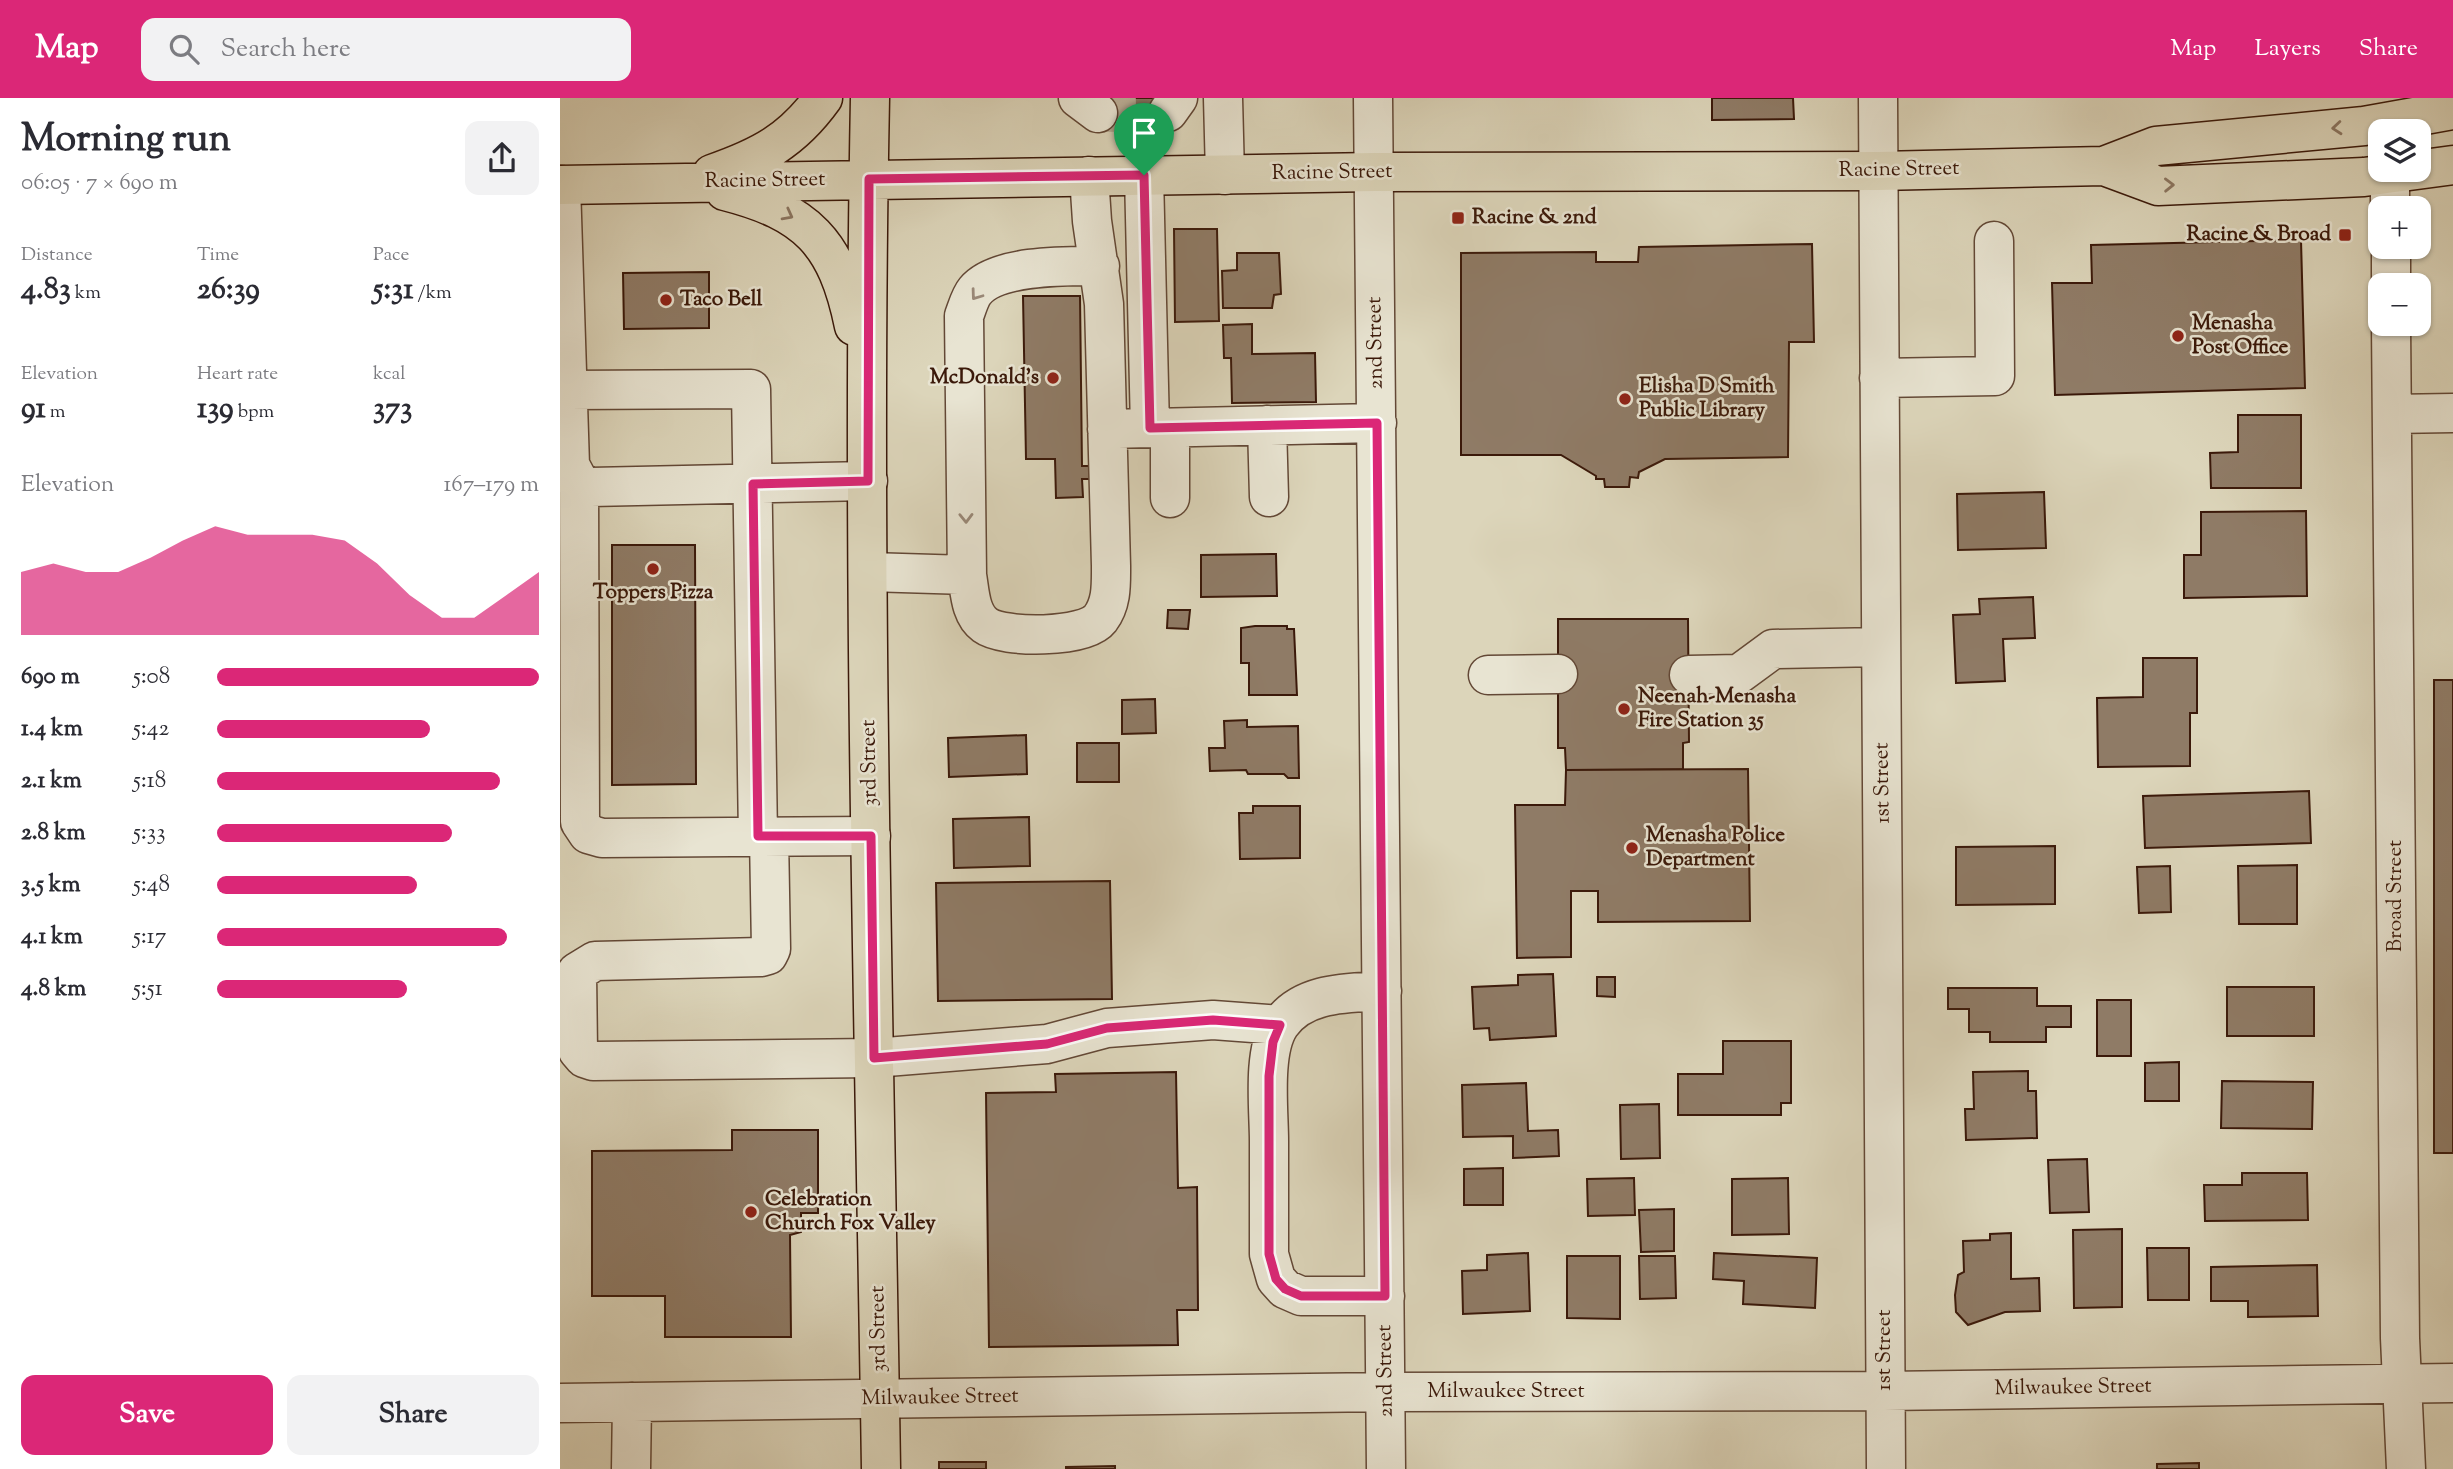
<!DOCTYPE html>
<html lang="en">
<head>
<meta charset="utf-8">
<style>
	body { margin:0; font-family:"Sorts Mill Goudy",serif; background:#f2f2f3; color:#2b2b33; height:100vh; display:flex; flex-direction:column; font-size:26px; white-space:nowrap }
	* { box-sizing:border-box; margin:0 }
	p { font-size:23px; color:#7c7c81 }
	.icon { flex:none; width:38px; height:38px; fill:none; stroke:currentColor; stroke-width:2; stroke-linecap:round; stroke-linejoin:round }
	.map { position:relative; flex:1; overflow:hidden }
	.sheet { display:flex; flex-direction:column; background:#fff; width:560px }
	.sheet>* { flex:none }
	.controls { position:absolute; left:1808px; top:21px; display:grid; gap:14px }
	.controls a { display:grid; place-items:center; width:63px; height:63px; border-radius:14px; background:#fff; box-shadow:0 2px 5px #0004; font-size:35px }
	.pin { position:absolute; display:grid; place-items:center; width:60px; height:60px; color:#fff; margin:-72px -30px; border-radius:50% 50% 50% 0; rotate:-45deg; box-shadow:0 0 7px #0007 }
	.pin .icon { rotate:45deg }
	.round { display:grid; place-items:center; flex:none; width:74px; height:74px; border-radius:14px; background:#f2f2f3 }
	.overview { display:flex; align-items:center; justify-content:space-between; height:119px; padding:0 21px }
	h1 { font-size:38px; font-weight:800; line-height:52px }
	.stats { display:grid; grid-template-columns:repeat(3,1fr); gap:10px; height:119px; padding:7px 21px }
	.stats div { display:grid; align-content:center }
	.stats b { font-size:30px; font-weight:800 }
	.stats small { font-size:19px; font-weight:400 }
	.stats p { font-size:19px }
	.chart { height:196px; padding:14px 21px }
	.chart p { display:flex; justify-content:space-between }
	.chart svg { width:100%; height:126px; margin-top:7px; fill:#db2777; opacity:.7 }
	.primary-button { display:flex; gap:14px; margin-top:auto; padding:14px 21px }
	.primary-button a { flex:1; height:80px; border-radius:14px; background:#db2777; color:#fff; font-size:28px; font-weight:800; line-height:80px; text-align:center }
	.primary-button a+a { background:#f2f2f3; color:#2b2b33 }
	ul { padding:0 21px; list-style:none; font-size:23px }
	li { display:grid; grid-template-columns:112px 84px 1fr; align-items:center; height:52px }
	li i { height:18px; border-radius:9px; background:#db2777 }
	header { display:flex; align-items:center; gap:42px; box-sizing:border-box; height:98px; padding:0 35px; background:#db2777; color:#fff }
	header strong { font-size:33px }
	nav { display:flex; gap:38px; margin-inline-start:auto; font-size:24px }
	.search { width:490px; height:63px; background:#f2f2f3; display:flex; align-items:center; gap:18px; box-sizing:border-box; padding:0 24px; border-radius:14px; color:#7c7c81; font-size:26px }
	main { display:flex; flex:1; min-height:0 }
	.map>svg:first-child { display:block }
</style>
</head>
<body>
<header>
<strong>Map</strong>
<div class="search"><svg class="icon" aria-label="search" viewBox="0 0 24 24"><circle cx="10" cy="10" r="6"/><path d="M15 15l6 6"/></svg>Search here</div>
<nav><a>Map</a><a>Layers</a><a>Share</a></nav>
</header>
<main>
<section class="sheet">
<div class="overview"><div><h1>Morning run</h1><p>06:05 · 7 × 690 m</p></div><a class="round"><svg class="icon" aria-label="share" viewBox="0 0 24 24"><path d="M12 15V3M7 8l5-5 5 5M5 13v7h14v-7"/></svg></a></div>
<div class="stats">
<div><p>Distance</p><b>4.83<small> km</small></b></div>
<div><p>Time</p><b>26:39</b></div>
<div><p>Pace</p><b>5:31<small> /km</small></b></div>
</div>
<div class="stats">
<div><p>Elevation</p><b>91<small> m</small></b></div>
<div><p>Heart rate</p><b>139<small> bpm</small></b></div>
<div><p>kcal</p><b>373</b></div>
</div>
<div class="chart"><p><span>Elevation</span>167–179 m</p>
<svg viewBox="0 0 160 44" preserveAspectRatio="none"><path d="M0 44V22L10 19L20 22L30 22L40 17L50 11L60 6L70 9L80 9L90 9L100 11L110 19L120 30L130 38L140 38L150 30L160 22V44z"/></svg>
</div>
<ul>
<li><b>690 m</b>5:08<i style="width:100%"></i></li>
<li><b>1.4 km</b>5:42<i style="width:66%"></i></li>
<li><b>2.1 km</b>5:18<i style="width:88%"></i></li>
<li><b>2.8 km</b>5:33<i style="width:73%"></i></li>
<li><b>3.5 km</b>5:48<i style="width:62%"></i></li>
<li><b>4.1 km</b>5:17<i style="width:90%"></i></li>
<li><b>4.8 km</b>5:51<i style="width:59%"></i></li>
</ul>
<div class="primary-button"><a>Save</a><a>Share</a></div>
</section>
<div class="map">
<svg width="1893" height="1371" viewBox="0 0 1893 1371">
	<rect width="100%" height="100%" fill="#dcd5ba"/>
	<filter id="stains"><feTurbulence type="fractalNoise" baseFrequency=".00286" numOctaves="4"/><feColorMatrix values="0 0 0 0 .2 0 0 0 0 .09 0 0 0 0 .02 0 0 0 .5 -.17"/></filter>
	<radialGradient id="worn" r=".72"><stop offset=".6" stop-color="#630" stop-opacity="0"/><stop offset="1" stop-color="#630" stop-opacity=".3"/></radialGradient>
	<path fill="#8f7b66" stroke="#3b190a" stroke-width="2" d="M538,0H607V25L538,26Z
		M1152,0H1233L1234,21L1152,22Z
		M614,131H657L659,223L615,224Z
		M1741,142L1745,290L1495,297L1492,185H1532L1531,147Z
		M1252,146L1254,244H1229L1228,359L1105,361L1079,374L1078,380L1070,379L1069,389H1045L1044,381H1036V378L1001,357H901V155L1036,154V164H1078L1079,149Z
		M677,155H719L721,196L714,197L712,210H663L662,173L677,172Z
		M149,174V230L64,231L63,175Z
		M463,198H520L522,368H532V381H522L523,399L496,400L495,361H466Z
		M692,226V256L755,255L756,304L672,305L671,260H664L663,227Z
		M1678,317H1741V390H1651L1650,355L1678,354Z
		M1484,394L1486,450L1398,452L1397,396Z
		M1746,413L1747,498L1624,500V457H1641V414Z
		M52,447H135L136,686L52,687Z
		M716,456L717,498L641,499V457Z
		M1473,499L1475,540L1443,541L1445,583L1396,585L1393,517L1420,516L1419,501Z
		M608,512H630L628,531L607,530Z
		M998,521H1128L1129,644L1123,645V671L1006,672L1005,650H998Z
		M695,528H727V531H734L737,597H689V565H681V530Z
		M1583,560H1637V615H1630V668L1538,669L1537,600L1583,599Z
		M1874,582H1893V1055H1874Z
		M595,601L596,635L562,636V602Z
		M687,622V629L738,628L739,680H728L724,676H688L686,672L650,673L649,650H665L664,623Z
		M466,637L467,676L389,679L388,640Z
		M517,645H559V684H517Z
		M1188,671L1190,823L1038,824V793H1011V859L957,860L955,707H1005L1006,672Z
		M1749,693L1751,745L1585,750L1583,698Z
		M693,708H740V760L680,761L679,715H693Z
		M469,719L470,768L394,770L393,721Z
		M1495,748V806L1396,807V749Z
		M1737,767V826H1679L1678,768Z
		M1610,768L1611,814L1579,815L1577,769Z
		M550,783L552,901L378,903L376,785Z
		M993,876L996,938L930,942L929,930L914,931L912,889L958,887V877Z
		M1037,879H1055V899L1037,898Z
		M1667,889H1754V938H1667Z
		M1388,890H1477V908H1511V929H1486V944H1430V934H1409V911H1388Z
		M1537,902H1571V958H1537Z
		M1163,943H1231V1005H1221V1017H1118V976H1163Z
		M1619,964V1003H1585V965Z
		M1468,973V993H1476L1477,1040L1406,1042L1405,1011H1414L1413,974Z
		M616,974L618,1090L637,1089L638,1212H617L618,1247L429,1249L426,995L496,994L495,976Z
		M1662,983L1753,984L1752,1031L1661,1030Z
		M966,985L968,1033L998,1032L999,1058L953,1060V1038L903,1039L902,987Z
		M1099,1006L1100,1060L1061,1061L1060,1007Z
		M172,1032H258V1115H241V1134L230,1137L231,1239H105V1198H32V1053L172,1052Z
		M1527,1061L1529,1114L1490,1115L1488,1062Z
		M943,1070V1107H904V1071Z
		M1682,1075H1747L1748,1122L1645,1123L1644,1087H1682Z
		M1074,1080L1075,1117L1028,1118L1027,1081Z
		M1228,1080L1229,1136L1172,1137V1081Z
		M1114,1111V1153L1081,1154L1079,1112Z
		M1562,1131V1209L1514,1210L1513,1132Z
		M1451,1135V1181L1479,1180L1480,1213L1445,1214L1408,1227L1396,1214L1395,1197L1398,1177L1404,1174L1403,1143L1430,1142V1136Z
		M1587,1150H1629V1202H1588Z
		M968,1155L970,1213L903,1216L902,1173L927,1172V1157Z
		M1154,1155L1257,1160L1255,1210L1183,1206L1184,1183L1153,1181Z
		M1007,1158H1060V1221L1007,1220Z
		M1079,1158H1115L1116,1200L1080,1201Z
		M1757,1167L1758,1218L1688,1219V1203H1651V1169Z
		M379,1364H426V1371H379Z
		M1639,1365V1371H1597V1366Z
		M555,1368V1371H506V1369Z"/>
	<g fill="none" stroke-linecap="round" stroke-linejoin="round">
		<path stroke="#bcaf97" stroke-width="38" stroke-dasharray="38 19" stroke-linecap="butt" d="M538,15L608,14"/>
		<defs>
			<path id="minor" d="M518,0L538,15
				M663,0L665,77
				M813,0L826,1371
				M1318,0L1326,1371
				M608,14L618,0
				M1830,76V110
				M584,77L590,330
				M1,87L10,367L19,384L31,389L308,383
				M1831,149V187
				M1831,226L1840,1240L1846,1371
				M1319,280L1435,278L1434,143
				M8,292L191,291L198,739
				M1832,316L1893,315
				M707,327L709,399
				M610,330V400
				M547,331L817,325
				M19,384L20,724L28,736L42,740L311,738
				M309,474L407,477C410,494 410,516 425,527C444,541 525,540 540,521C552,505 551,487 551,468L544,206L532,123L529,78
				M407,477L404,218C407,210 410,199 415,193C437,166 509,168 540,168
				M928,577L998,576
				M1129,577L1179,576L1213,551L1321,549
				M209,738L211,851L208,857L201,859L35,863L17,874L18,953L24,960L33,963L314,960L487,946L547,930L653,922L720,927
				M822,893C787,895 742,894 720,927C702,954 709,1012 709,1043C709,1081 709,1118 709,1156L716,1181L725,1191L741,1198H825
				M0,1305L826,1294L1325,1293L1893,1285
				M71,1371L72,1304"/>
			<path id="major" d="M310,0C301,457 314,914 321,1371
				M1544,68L1598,88L1804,79L1893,67
				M152,76C201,59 232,43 263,0
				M0,87L814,74L1319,73L1544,68L1596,48L1804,28L1893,12
				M165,93C247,114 277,144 294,228"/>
		</defs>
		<use href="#minor" stroke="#634836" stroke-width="41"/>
		<use href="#major" stroke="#3b190a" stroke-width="41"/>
		<use href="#minor" stroke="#e8e4d2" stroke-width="38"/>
		<use href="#major" stroke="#dcd5ba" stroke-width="38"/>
	</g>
	<defs><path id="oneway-chevron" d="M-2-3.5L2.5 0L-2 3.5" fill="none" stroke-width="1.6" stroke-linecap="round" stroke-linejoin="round" transform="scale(1.75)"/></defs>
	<g stroke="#8c7762">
		<use href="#oneway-chevron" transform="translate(1777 30) rotate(175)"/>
		<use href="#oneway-chevron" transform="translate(1609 87) rotate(-1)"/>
		<use href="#oneway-chevron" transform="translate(228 117) rotate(28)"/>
	</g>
	<g stroke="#9a8978">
		<use href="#oneway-chevron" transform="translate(416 197) rotate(126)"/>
		<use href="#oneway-chevron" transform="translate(406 420) rotate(89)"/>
	</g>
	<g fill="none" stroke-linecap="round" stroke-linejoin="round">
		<defs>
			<path id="route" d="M584,77L590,330L817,325L825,1198H741L725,1191L716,1181L709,1156V978L713,944L720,927L653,922L547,930L487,946L314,960L311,738H198L193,386L308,383L309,81Z"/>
		</defs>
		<use href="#route" stroke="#fff" stroke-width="14"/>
		<use href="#route" stroke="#db2777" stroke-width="9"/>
	</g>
	<g fill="#8f2418" stroke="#e8e4d2" stroke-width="2.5">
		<rect x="891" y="113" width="14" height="14" rx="3.5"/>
		<rect x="1778" y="130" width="14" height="14" rx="3.5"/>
		<circle cx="106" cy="202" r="7"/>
		<circle cx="1618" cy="238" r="7"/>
		<circle cx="493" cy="280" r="7"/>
		<circle cx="1065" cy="301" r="7"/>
		<circle cx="93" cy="471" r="7"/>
		<circle cx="1064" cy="611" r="7"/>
		<circle cx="1072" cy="750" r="7"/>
		<circle cx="191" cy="1114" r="7"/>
	</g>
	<g text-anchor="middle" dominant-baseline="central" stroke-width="5" stroke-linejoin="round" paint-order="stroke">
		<g font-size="21" fill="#3b190a" stroke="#e8e4d2">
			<text transform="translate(1339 72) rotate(-1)">Racine Street</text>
			<text transform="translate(772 75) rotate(-1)">Racine Street</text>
			<text transform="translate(205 83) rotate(-1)">Racine Street</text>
			<text transform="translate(816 245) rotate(-91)">2nd Street</text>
			<text transform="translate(310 665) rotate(-91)">3rd Street</text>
			<text transform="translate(1323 685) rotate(-91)">1st Street</text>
			<text transform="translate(1836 798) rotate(-90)">Broad Street</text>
			<text transform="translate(319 1231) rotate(-91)">3rd Street</text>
			<text transform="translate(1325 1252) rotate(-90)">1st Street</text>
			<text transform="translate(826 1273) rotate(-91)">2nd Street</text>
			<text transform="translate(1513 1290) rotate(-1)">Milwaukee Street</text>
			<text x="946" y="1294">Milwaukee Street</text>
			<text transform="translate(380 1300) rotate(-1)">Milwaukee Street</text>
		</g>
		<g font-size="21" font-weight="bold" fill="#3b190a" stroke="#e8e4d2" text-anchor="start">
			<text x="912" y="120">Racine &amp; 2nd</text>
			<text x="1771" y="137" text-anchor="end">Racine &amp; Broad</text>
			<text x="120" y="202">Taco Bell</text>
			<text x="1632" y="226">Menasha<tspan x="1632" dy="24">Post Office</tspan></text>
			<text x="479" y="280" text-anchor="end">McDonald's</text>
			<text x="1079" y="289">Elisha D Smith<tspan x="1079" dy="24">Public Library</tspan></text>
			<text x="93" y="495" text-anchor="middle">Toppers Pizza</text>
			<text x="1078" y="599">Neenah-Menasha<tspan x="1078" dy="24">Fire Station 35</tspan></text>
			<text x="1086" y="738">Menasha Police<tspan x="1086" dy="24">Department</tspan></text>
			<text x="205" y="1102">Celebration<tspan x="205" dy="24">Church Fox Valley</tspan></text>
		</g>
	</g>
	<rect width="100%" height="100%" filter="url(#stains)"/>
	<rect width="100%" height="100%" fill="url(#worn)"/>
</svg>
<div class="controls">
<a><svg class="icon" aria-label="layers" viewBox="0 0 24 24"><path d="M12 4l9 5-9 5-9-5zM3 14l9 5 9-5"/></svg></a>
<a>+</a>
<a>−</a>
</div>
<div class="pin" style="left:584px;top:77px;background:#1e9e55"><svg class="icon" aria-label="arrive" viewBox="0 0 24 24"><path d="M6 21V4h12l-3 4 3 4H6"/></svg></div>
</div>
</main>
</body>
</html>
